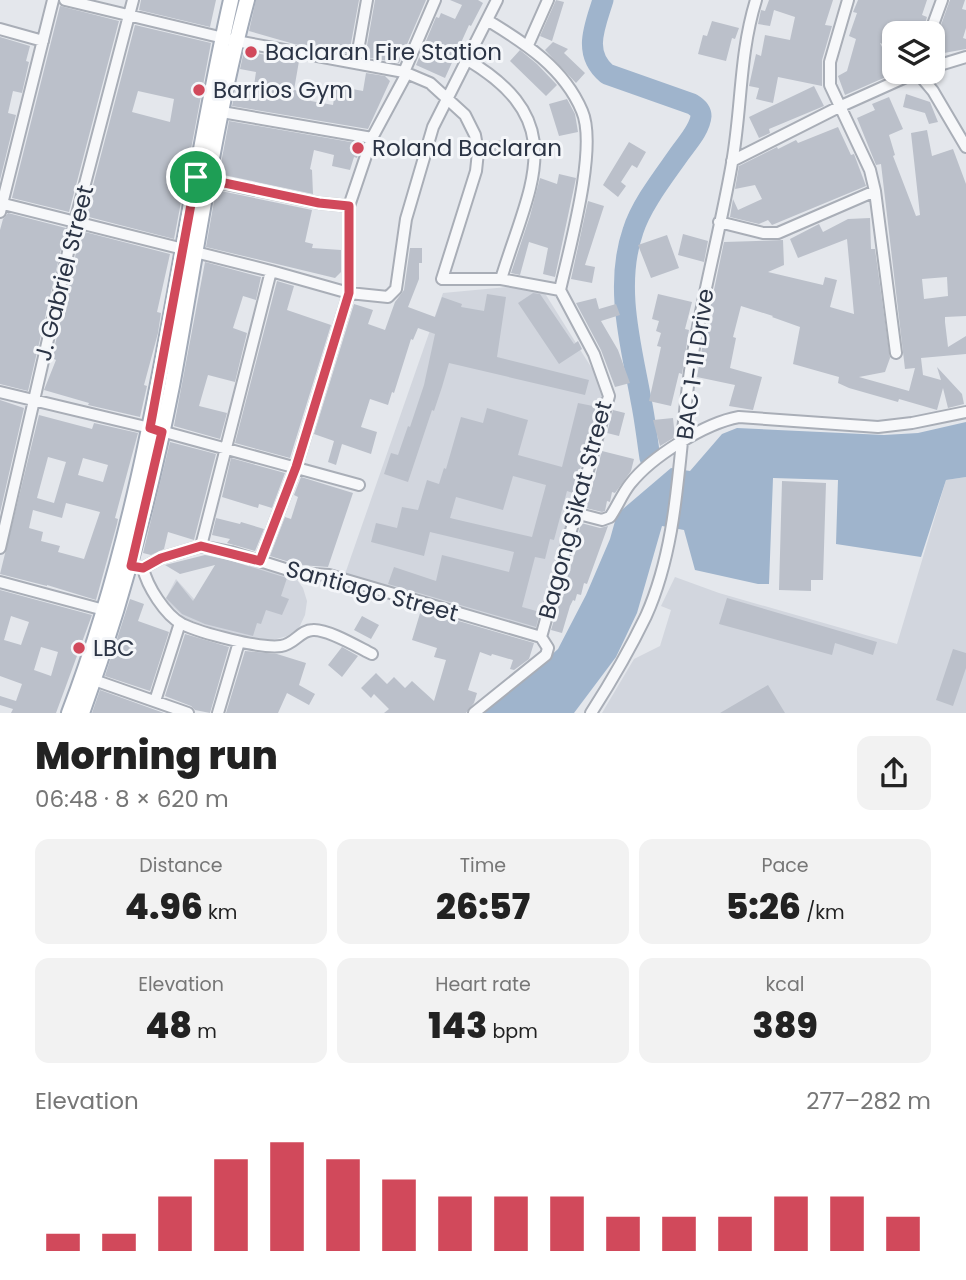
<!DOCTYPE html>
<html lang="en">
<head>
<meta charset="utf-8">
<style>
	body { margin:0; font-family:Poppins,sans-serif; background:#f2f2f2; color:#222; height:100vh; display:flex; flex-direction:column; font-size:26px; white-space:nowrap }
	* { box-sizing:border-box; margin:0 }
	p { font-size:23px; color:#767676 }
	.icon { flex:none; width:38px; height:38px; fill:none; stroke:currentColor; stroke-width:2; stroke-linecap:round; stroke-linejoin:round }
	.map { position:relative; height:713px; overflow:hidden }
	.panel { display:flex; flex-direction:column; background:#fff; flex:1 }
	.panel>* { flex:none }
	.buttons { position:absolute; left:882px; top:21px; display:grid; gap:14px }
	.buttons a { display:grid; place-items:center; width:63px; height:63px; border-radius:14px; background:#fff; box-shadow:0 2px 5px #0004; font-size:35px }
	.pin { position:absolute; display:grid; place-items:center; width:60px; height:60px; color:#fff; margin:-30px; border:4px solid #fff; border-radius:50%; box-shadow:0 2px 7px #0007 }
	.round { display:grid; place-items:center; flex:none; width:74px; height:74px; border-radius:14px; background:#f2f2f2 }
	.overview { display:flex; align-items:center; justify-content:space-between; height:119px; padding:0 35px }
	h1 { font-size:38px; font-weight:800; line-height:52px }
	.stats { display:grid; grid-template-columns:repeat(3,1fr); gap:10px; height:119px; padding:7px 35px }
	.stats div { display:grid; align-content:center; border-radius:14px; background:#f2f2f2; text-align:center }
	.stats b { font-size:35px; font-weight:800 }
	.stats small { font-size:19px; font-weight:400 }
	.stats p { font-size:19px }
	.chart { height:196px; padding:14px 35px }
	.chart p { display:flex; justify-content:space-between }
	.chart svg { width:100%; height:126px; margin-top:7px; stroke:#d1495b; stroke-width:6 }
	.map>svg:first-child { display:block }
</style>
</head>
<body>
<div class="map">
<svg width="966" height="713" viewBox="0 0 966 713">
	<rect width="100%" height="100%" fill="#e4e7ec"/>
	<path fill="#d2d6de" d="M517,286L541,287L606,391L537,631L345,574L443,293Z
		M966,477V713H602L634,659L660,646L671,610L661,606L675,577L719,593L897,644L946,480Z
		M250,560L295,577L303,588L307,601L305,615L299,628L287,636L273,640H251L186,619L165,600L176,579L194,599L239,613Z"/>
	<path fill="#9fb4cc" d="M966,422V477L946,480L921,557L836,544L838,480L773,478L769,584H758L695,570L684,530L662,526L637,613L616,657L574,713H479L533,672L558,649L586,595L610,539L617,514L671,468L690,471L722,434L737,428L884,435L918,433Z"/>
	<g fill="none" stroke-linecap="round" stroke-linejoin="round">
		<path stroke="#9fb4cc" stroke-width="21" d="M603,0C595,26 582,53 607,74L692,104C697,107 701,110 701,116C700,129 687,143 680,153C664,176 641,205 633,231C614,286 631,345 641,400C645,419 647,439 650,458"/>
	</g>
	<path fill="#bbc0ca" fill-rule="evenodd" d="M141,0H216L210,27L139,10Z
		M256,0H359L349,54L294,44L249,31Z
		M375,0H426L399,63L365,57Z
		M450,0H478L483,3L471,26L469,25L445,78L416,65L436,17L439,18L441,13L455,19L462,5Z
		M556,0L564,2L552,41L540,36Z
		M769,0H833L825,25L832,26L822,60V86L778,77L773,103L756,99L759,88L749,86L756,54L761,56L765,35L790,40L795,17L774,10L770,26L758,24L761,10L765,11Z
		M858,0H927L922,15L927,17L922,33H894V48L880,43L895,73L845,95L838,76L847,71L856,39L849,36L857,13L853,12Z
		M950,0H965L962,9L966,10V28L963,38L966,39V49L933,55V40L937,36Z
		M60,6L119,21L69,212L12,198Z
		M712,21L739,28L735,39L732,38L726,61L698,54L703,35L707,36Z
		M135,25L211,43L174,239L85,216ZM138,91L174,99L170,122L132,112Z
		M0,37L30,46L26,61L29,62L22,93L13,91L8,113L16,115L0,180Z
		M553,42L568,49L564,53L585,73L576,83L545,50Z
		M520,50L537,64L557,85L546,96L510,61Z
		M244,51L299,61L294,90L312,93L311,101L333,105L336,86L363,91L366,73L385,76L390,81L368,129L232,106L236,89L253,92L256,72L240,69Z
		M814,86L824,106L769,129L770,133L759,138L749,117Z
		M906,94L930,102L938,122L929,124L925,113L903,107Z
		M889,97L903,129L889,135L895,155L893,156L916,216L920,215L911,133L927,130L932,156L953,149L966,184V316L945,317V322L948,347L966,336V354L921,358L923,375L941,380L937,367L962,394L964,404L948,408L943,388L937,410L899,399L898,402L849,388L838,383L839,377L793,364L800,327L772,317L773,316L741,306L733,337L736,338L730,368L762,377L753,410L729,406L735,385L697,377L705,331L708,332L714,310L710,309L724,242L783,240L784,265L768,272L823,285L825,277L837,280L830,307L854,314L847,239L798,258L790,239L819,224L823,232L848,219L870,218L871,249H875L890,358L885,372L859,377L909,391L915,368L905,369L881,164L876,165L857,118L875,110L872,104ZM947,277L948,296L924,299L922,279Z
		M567,99L575,114L578,132L559,136L549,104Z
		M229,121L362,144L357,158L354,157L350,170L332,166L334,155L314,150L310,169L312,170L313,194L219,174Z
		M838,127L851,155L854,154L866,186L772,225L768,220L759,224L730,217L733,199L738,210L762,199L755,185L735,189L739,166L777,147L778,149L796,140L798,143Z
		M504,140L505,153L486,156L484,142Z
		M629,142L646,152L637,168L632,165L621,182L626,186L618,197L603,185Z
		M559,174L576,178L555,277L543,274L548,248L529,242L520,275L511,273L530,216L540,178L557,184Z
		M216,190L312,210L305,242L313,244L312,248L341,250V272L335,278L206,247Z
		M588,201L604,206L585,265L595,267L592,283L571,279Z
		M8,213L66,228L28,391L0,384V230L3,219Z
		M81,231L170,254L157,312L161,313L158,333L144,385L147,386L140,417L88,405L89,403L44,390L56,360L52,358Z
		M683,234L708,241L704,262L678,255Z
		M667,235L679,268L651,278L638,245Z
		M410,248H422V263H419V279L408,307L435,317L442,297L462,304L461,307L484,311L487,294L506,297L497,357L589,380L585,395L449,363L442,387L434,411L432,410L408,482L384,474L391,453L398,455L408,426L410,427L424,385L435,334L418,328L413,340L411,339L394,393L392,392L388,405L370,399L361,427L377,432L371,454L342,444L336,465L328,462L334,441L314,434L354,304L373,310L368,324L385,330L395,302L404,290Z
		M205,262L261,277L256,300L243,296L233,328L247,333L235,382L208,375L199,406L227,413L220,439L174,426Z
		M277,281L294,286L287,310L331,325L290,458L235,443Z
		M533,293L540,294L574,344L578,341L582,349L559,364L518,303Z
		M658,294L692,302L685,329L689,330L682,374L679,373L671,406L649,401L661,347L657,346L661,333L656,331L659,321L652,319Z
		M596,298L599,309L616,304L620,315L601,321L618,350L630,383L615,387L601,350L576,303Z
		M0,400L24,408L0,513Z
		M578,403L598,407L573,493L567,491L554,540L550,539L545,559L535,557L522,607L540,612L536,627L388,584L394,567L436,581L442,555L509,572L514,552L430,532L424,556L371,542L376,523L397,528L402,507L418,510L427,480L439,484L444,468L446,469L461,417L483,423L487,408L528,420L518,455L562,467ZM513,476L546,485L532,537L450,518L456,497L503,510Z
		M613,410L625,413L619,436L607,433Z
		M39,415L92,429L94,423L138,433L115,518L118,519L117,524L96,600L47,585V586L0,574ZM48,457L66,462L54,503L37,498ZM83,458L108,465L103,482L78,475ZM66,503L100,512L84,559L58,552L60,546L41,541L43,532L29,528L33,510L62,518Z
		M673,418L675,437L660,446L653,420Z
		M170,442L216,454L194,540L168,532L164,549L151,555L143,553Z
		M602,451L634,459L631,471L615,493L612,492L610,502L607,501L605,511L602,512L586,508Z
		M231,458L285,473L272,508L259,504L258,508L222,497Z
		M301,477L353,493L328,567L299,565L270,556L285,517L291,519L298,497L294,495Z
		M782,481L826,483L823,580H811V591L779,590Z
		M216,518L240,524L241,522L264,529L255,551L227,543L230,539L212,535Z
		M581,523L600,528L608,526L587,584L584,583L581,595L577,594L575,601L573,600L570,606L562,633L551,630L581,533L579,532Z
		M205,555L229,560L287,578L281,596L289,599L282,615L266,610L261,624L257,623L253,636L205,624L182,614L166,598L177,581L193,601L215,565L180,574L165,565Z
		M0,590L92,615L56,713H11L13,709L0,705V696L16,701L22,684L0,676ZM11,616L29,622L21,645L4,640ZM41,647L58,652L51,676L34,670Z
		M727,598L877,642L873,655L835,643L832,655L719,624Z
		M130,599L144,604L138,621L169,632L150,691L105,676Z
		M421,610L534,643L529,659L514,670L510,669L513,660L492,654L491,656L480,652L468,690L477,693L474,703L466,713H384L389,709L374,694L371,698L361,688L376,673L387,684L394,677L405,688L412,681L434,701L446,660L434,657L437,648L412,640Z
		M362,616L379,625L371,639L354,630Z
		M185,634L229,647L210,713L195,710L191,706L165,696Z
		M342,647L358,656L342,677L328,665Z
		M953,649L966,653V668L953,706L936,700Z
		M245,651L277,654L306,663L299,685L315,694L309,705L287,693L278,713H226Z
		M768,685L785,713H720Z
		M100,690L164,713H92Z"/>
	<g fill="none" stroke-linecap="round" stroke-linejoin="round">
		<defs>
			<path id="minor" d="M65,0L236,41L404,72L430,83L465,115L475,135L478,152L476,171L442,279H501L560,290
				M848,0L830,62V85L870,170L875,191L896,353
				M487,20C525,43 564,68 582,111C598,147 569,250 560,290L594,354L609,396L541,637
				M0,29L43,41
				M930,33L942,0
				M528,45L548,0
				M466,59C573,122 530,184 501,279
				M356,62L367,0
				M933,67L966,57
				M404,72L435,0
				M917,72L933,91L966,147
				M216,111L372,138
				M732,161L839,107L917,72
				M202,179L319,203L349,206
				M0,203L271,271L349,293L388,297L396,289L406,219L433,127L497,0
				M0,212L53,0
				M719,222L763,233H778L875,191
				M0,392L150,428L359,485
				M575,513L602,520L610,517C617,507 622,494 630,484C651,457 705,423 739,417L878,427L912,423L966,412
				M201,546L271,271
				M0,548L75,222L133,0
				M260,561L296,467L349,293V206L372,138L407,73
				M124,564L143,568L161,558L201,546L231,552L298,573L329,575L541,637L548,648L546,655L474,713
				M143,568C147,586 165,615 182,624C201,633 260,649 281,646C295,644 300,630 313,630C328,629 358,647 372,654
				M0,582L104,610
				M94,680L188,713
				M155,701L180,623
				M218,713L239,642
				M591,713C611,682 630,649 646,616C680,540 678,452 690,371C701,301 720,232 732,163C742,107 739,55 756,0"/>
			<path id="major" d="M69,713C157,484 177,238 231,0
				M82,713C121,606 150,497 172,386C196,257 213,127 247,0"/>
		</defs>
		<use href="#minor" stroke="#a9aeb7" stroke-width="14"/>
		<use href="#major" stroke="#a3abb8" stroke-width="18"/>
		<use href="#minor" stroke="#f7f8fa" stroke-width="10"/>
		<use href="#major" stroke="#fff" stroke-width="14"/>
	</g>
	<g fill="none" stroke-linecap="round" stroke-linejoin="round">
		<defs>
			<path id="route" d="M196,177L319,203L349,206V293L296,467L260,561L201,546L161,558L143,568L131,566L162,432L150,428Z"/>
		</defs>
		<use href="#route" stroke="#fff" stroke-width="14"/>
		<use href="#route" stroke="#d1495b" stroke-width="9"/>
	</g>
	<g fill="#d1495b" stroke="#f4f6f9" stroke-width="2.5">
		<circle cx="251" cy="52" r="7"/>
		<circle cx="199" cy="90" r="7"/>
		<circle cx="358" cy="148" r="7"/>
		<circle cx="79" cy="648" r="7"/>
	</g>
	<g text-anchor="middle" dominant-baseline="central" stroke-width="6" stroke-linejoin="round" paint-order="stroke">
		<g font-size="23" fill="#2b3445" stroke="#f4f6f9" text-anchor="start">
			<text x="265" y="52">Baclaran Fire Station</text>
			<text x="213" y="90">Barrios Gym</text>
			<text x="372" y="148">Roland Baclaran</text>
			<text x="93" y="648">LBC</text>
		</g>
		<g font-size="23" fill="#2b3445" stroke="#f4f6f9">
			<text transform="translate(64 273) rotate(-76)">J. Gabriel Street</text>
			<text transform="translate(695 364) rotate(-82)">BAC 1-11 Drive</text>
			<text transform="translate(575 510) rotate(-75)">Bagong Sikat Street</text>
			<text transform="translate(372 591) rotate(15)">Santiago Street</text>
		</g>
	</g>
</svg>
<div class="buttons">
<a><svg class="icon" aria-label="layers" viewBox="0 0 24 24"><path d="M12 4l9 5-9 5-9-5zM3 14l9 5 9-5"/></svg></a>
</div>
<div class="pin" style="left:196px;top:177px;background:#1e9e55"><svg class="icon" aria-label="arrive" viewBox="0 0 24 24"><path d="M6 21V4h12l-3 4 3 4H6"/></svg></div>
</div>
<section class="panel">
<div class="overview"><div><h1>Morning run</h1><p>06:48 · 8 × 620 m</p></div><a class="round"><svg class="icon" aria-label="share" viewBox="0 0 24 24"><path d="M12 15V3M7 8l5-5 5 5M5 13v7h14v-7"/></svg></a></div>
<div class="stats">
<div><p>Distance</p><b>4.96<small> km</small></b></div>
<div><p>Time</p><b>26:57</b></div>
<div><p>Pace</p><b>5:26<small> /km</small></b></div>
</div>
<div class="stats">
<div><p>Elevation</p><b>48<small> m</small></b></div>
<div><p>Heart rate</p><b>143<small> bpm</small></b></div>
<div><p>kcal</p><b>389</b></div>
</div>
<div class="chart"><p><span>Elevation</span>277–282 m</p>
<svg viewBox="0 0 160 44" preserveAspectRatio="none"><path d="M5 44V38M15 44V38M25 44V25M35 44V12M45 44V6M55 44V12M65 44V19M75 44V25M85 44V25M95 44V25M105 44V32M115 44V32M125 44V32M135 44V25M145 44V25M155 44V32"/></svg>
</div>
</section>
</body>
</html>
